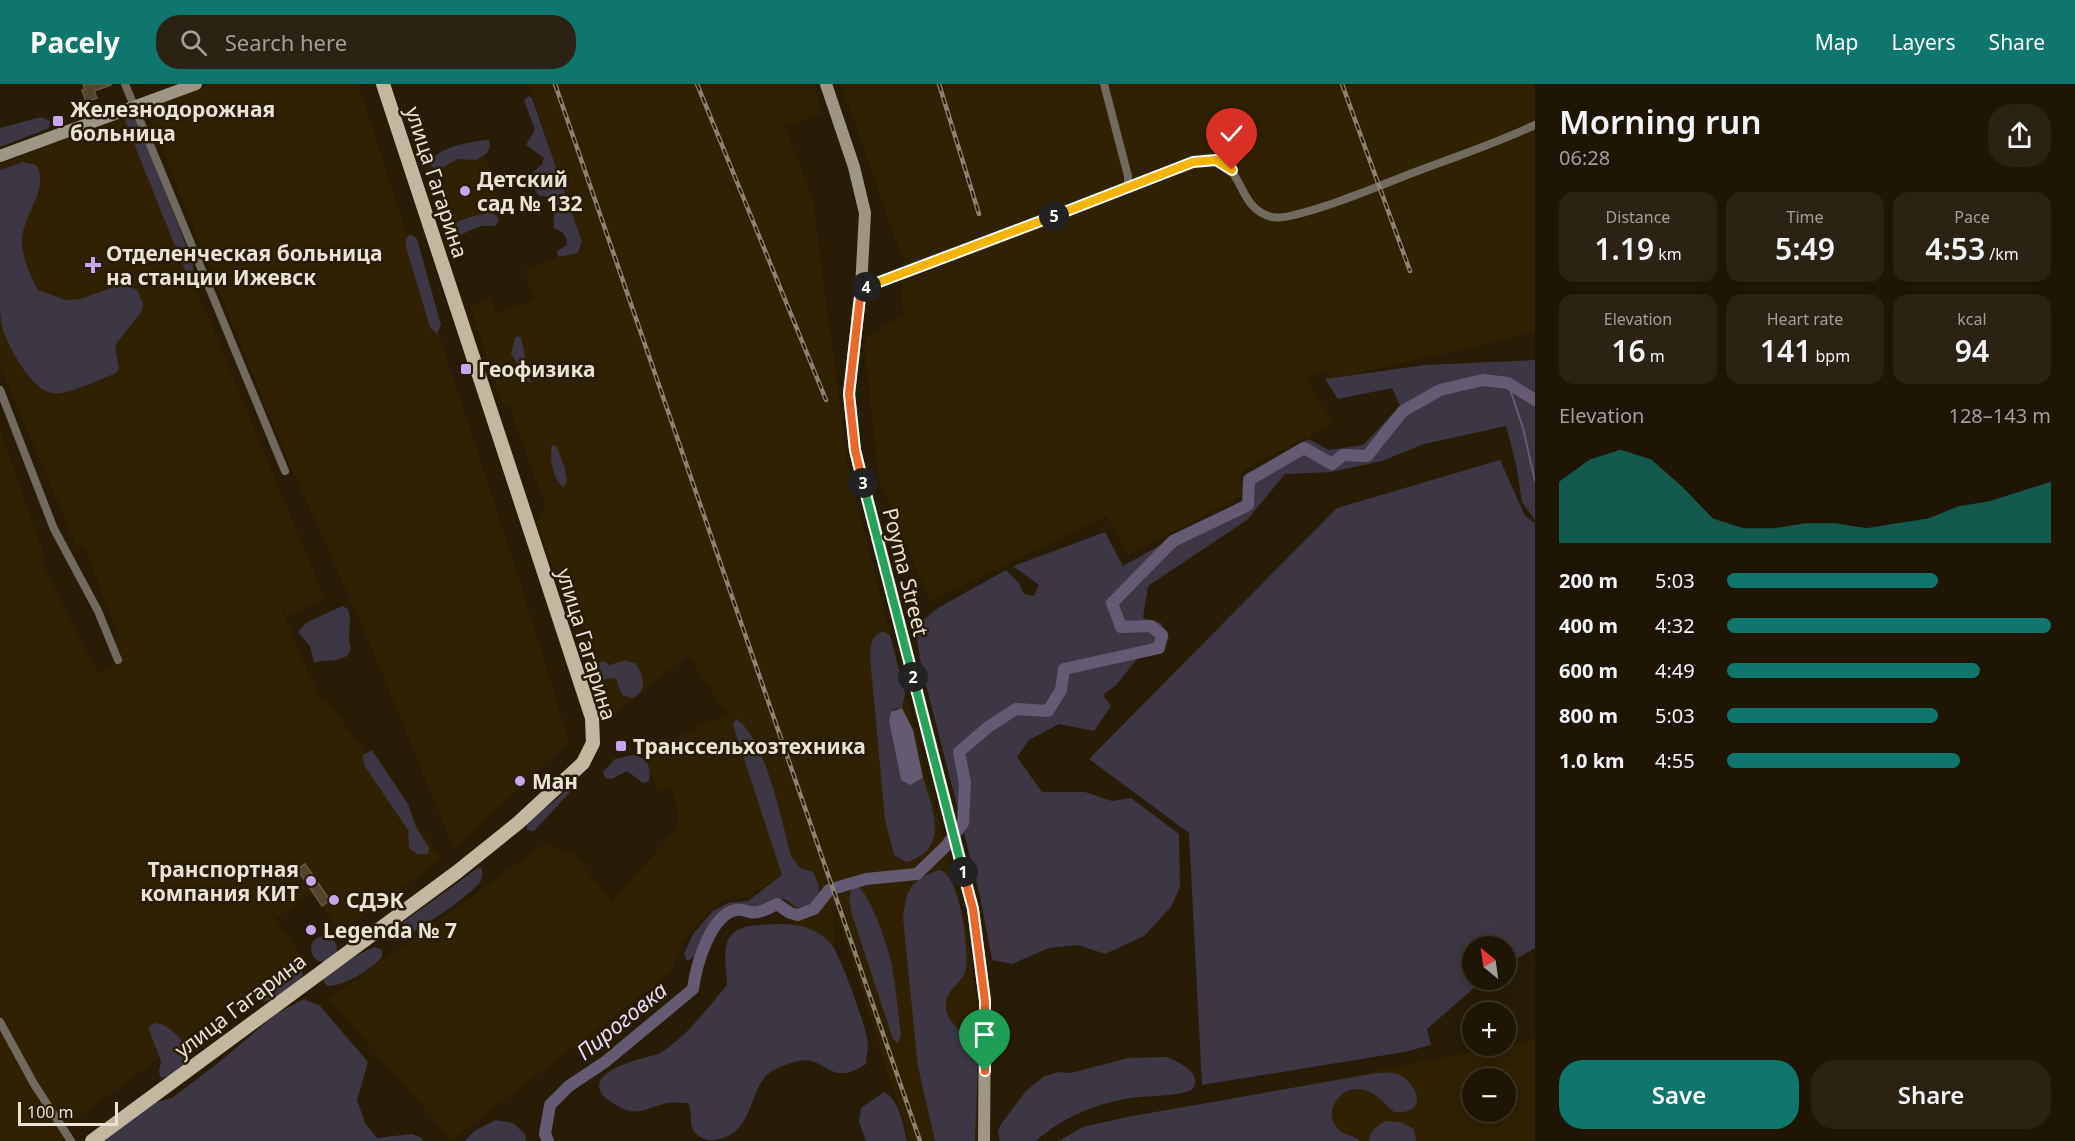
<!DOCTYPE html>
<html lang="en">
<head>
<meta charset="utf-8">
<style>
	body { margin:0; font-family:"Noto Sans",sans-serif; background:#2b2213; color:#f1f3f6; height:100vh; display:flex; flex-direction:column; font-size:22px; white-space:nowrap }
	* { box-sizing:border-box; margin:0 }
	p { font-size:20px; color:#a19f9a }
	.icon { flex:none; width:33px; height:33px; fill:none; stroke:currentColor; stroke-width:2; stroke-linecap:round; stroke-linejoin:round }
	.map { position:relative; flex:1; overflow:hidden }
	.side { display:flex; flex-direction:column; background:#1e1504; width:540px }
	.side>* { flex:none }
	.needle { width:39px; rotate:331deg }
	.controls { position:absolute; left:1462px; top:852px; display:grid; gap:12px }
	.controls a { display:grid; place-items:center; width:54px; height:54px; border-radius:50%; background:#1e1504; box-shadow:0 3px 15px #0003,0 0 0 2px #3c3426; font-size:30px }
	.scale { position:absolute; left:18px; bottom:15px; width:100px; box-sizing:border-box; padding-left:6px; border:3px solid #eae2d4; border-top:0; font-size:16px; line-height:21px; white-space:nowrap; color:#eae2d4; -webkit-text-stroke:4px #281c06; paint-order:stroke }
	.pin { position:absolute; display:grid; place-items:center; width:51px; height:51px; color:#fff; margin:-62px -26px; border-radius:50% 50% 50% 0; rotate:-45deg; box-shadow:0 0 6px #0007 }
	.pin .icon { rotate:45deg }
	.km { position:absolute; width:30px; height:30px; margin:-15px; border-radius:50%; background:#222; color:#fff; font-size:16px; line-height:30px; text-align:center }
	.round { display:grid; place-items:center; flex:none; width:63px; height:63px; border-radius:24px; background:#2b2213 }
	.head { display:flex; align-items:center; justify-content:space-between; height:102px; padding:0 24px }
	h1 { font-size:33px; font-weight:600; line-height:45px }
	.metrics { display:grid; grid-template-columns:repeat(3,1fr); gap:9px; height:102px; padding:6px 24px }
	.metrics div { display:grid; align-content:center; border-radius:15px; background:#2b2213; text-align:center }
	.metrics b { font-size:30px; font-weight:600 }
	.metrics small { font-size:16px; font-weight:400 }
	.metrics p { font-size:16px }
	.chart { height:168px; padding:12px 24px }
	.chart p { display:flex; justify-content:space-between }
	.chart svg { width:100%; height:108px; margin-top:6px; fill:#0f766e; opacity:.7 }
	.primary-button { display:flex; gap:12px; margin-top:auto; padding:12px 24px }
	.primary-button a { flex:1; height:69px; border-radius:24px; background:#0f766e; color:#fff; font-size:24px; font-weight:600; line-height:69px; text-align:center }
	.primary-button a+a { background:#2b2213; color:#f1f3f6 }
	ul { padding:0 24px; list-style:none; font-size:20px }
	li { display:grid; grid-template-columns:96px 72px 1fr; align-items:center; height:45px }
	li i { height:15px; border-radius:8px; background:#0f766e }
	header { display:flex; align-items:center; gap:36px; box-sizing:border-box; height:84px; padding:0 30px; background:#0f766e; color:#fff }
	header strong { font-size:28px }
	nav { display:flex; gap:33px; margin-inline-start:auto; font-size:21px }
	.search { width:420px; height:54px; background:#2b2213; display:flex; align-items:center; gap:15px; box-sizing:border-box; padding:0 21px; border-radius:24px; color:#a19f9a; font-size:22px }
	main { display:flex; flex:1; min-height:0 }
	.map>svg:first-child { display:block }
</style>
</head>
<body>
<header>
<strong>Pacely</strong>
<div class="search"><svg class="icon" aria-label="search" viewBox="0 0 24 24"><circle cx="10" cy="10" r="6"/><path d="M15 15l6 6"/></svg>Search here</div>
<nav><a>Map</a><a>Layers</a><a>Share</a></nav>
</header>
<main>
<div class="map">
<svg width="1535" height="1057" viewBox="0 0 1535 1057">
	<rect width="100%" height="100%" fill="#281c06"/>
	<path fill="#302103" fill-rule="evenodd" d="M212,0H358L521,501L569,657L454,765L372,565L278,353L146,25Z
		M529,0H813L823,29L785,42L813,116L848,385L966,843L977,918L980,1057H910L833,818L834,898L815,904L790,829L781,792L747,814L730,812L709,828L684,857L670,889L452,1056L329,915L546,759L575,772L612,817L676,746L679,737L672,703L657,708L645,670L663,658L697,646L696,642L728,631L688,571L616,630L602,621L537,438L545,421L509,322L502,320L470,222L490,215L496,230L533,216L525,185L584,166Z
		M841,0H1535V248L1331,296L1326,286L1307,294L1332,340L1245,385L1241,392L1243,411L1127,471L1107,432L930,517L879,397L864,260L866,253L904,231L901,213L904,179Z
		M124,31L325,515L287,533L280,521L304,579L322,619L327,616L441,774L393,812L340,848L313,809L276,834L266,822L302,873L250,907L61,1046L67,1057H0V345L45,474L40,477L98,589L123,578L114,556L119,552L84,462L77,463L0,282V80Z
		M482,63L507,133L448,153L424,80L469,64Z
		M1535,955V1057H1065L1080,1047ZM1473,994H1506V1028H1473Z"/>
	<path fill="#3d3644" d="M529,12L532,14L582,158L578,169L558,173L557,167L567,161C567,151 563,148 554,144C553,130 557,122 546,112H539L535,106L532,89L542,80L544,74L526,61L535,46L524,16Z
		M131,31H135L193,179V189L190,191L187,189L181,177L125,37V34Z
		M41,33L50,37L49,44L0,63V44Z
		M485,56H489L490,63L487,69L476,76L458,75L439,85L432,83L430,77C441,63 468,58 485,56Z
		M23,78L36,81C51,103 22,132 22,157C22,174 30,191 38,206L65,216L80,215L123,200L137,206L143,219L142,227L115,261L119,286L114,290C100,295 66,312 52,309C31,305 11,266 4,249C1,242 1,233 0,226V86Z
		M489,129L496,131L499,137L495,142H481L455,153L448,142L451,140L470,133Z
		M410,150L417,155L441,241L437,250L430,243L406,163V155Z
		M518,252L521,254L531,299L524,296L520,283L511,270L515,254Z
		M1535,276V436L1522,418L1516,380L1506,342L1424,360L1382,377L1331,388L1285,390L1247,436L1148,502L1143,534L1161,539L1169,554L1161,569H1142L1116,601L1103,611L1111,622L1094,647L1059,640L1029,656L1017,673L1042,708H1085L1112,717L1131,714L1179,750L1180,803L1171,823L1144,852L1105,870L1078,861L1049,864L1012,880L992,876L980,812L921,581L915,542L938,524L1006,486L1019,499L1024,510L1034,512L1039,501L1013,482L1105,448L1123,482L1180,450L1236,424L1245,415L1244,391L1308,355L1329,366L1363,361L1400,322L1392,304L1338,315L1325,295L1425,281Z
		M552,361L556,362L565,384L567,398L563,403C553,395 549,374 552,361Z
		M1500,376L1525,432L1535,439V864L1506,881V862H1473V896H1483L1427,945L1431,961L1404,968L1202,1001L1189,749L1089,675L1337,424Z
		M342,522L348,525C353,538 346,549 351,566L347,572L337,576L314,578L310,562L298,548L306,539Z
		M881,548H884L890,551L905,609L902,624L895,625L889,637L901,696L918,698L923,694C933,725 950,766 906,778L894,771L885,736L870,573C871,562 870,554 881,548Z
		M626,576L636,580C644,592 648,608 632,614L622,611L616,595L611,594L597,598L594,595L600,578L604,577L609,581Z
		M736,635C765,653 782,738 791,772L800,784L813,788C820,802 824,814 807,822C804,823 802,824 798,824C792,822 789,815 782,815C774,816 765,822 756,824C750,825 744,822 738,823C705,824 709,869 687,877L684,870L693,850L713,827L728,819L748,817L782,791L733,641Z
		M372,666L408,720L416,743L429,764L428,770H417L409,764L408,746L364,681L363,671Z
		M633,671C647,673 652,684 649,697L643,699L627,687L612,695L605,694L603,688L615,675Z
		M568,706L571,707L534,747L527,746C524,731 542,727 552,719C558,714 562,709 568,706Z
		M479,783L482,785C482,789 482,794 480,798C471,811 414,850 399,855L398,844L406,836Z
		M939,786C960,789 971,871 965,888C960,902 944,906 946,924C947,942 971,951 978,967L975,1057H935L918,983L903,834C907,804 910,796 939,786Z
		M857,802C870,809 889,865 892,882C896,905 898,928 901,951L898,959L893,955L852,831L849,814L852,804Z
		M785,840C803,841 819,846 831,860C840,870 868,947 868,961C868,967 866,974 866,980C828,1006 826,968 794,978C785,981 771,985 765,993C748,1012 752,1057 707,1056C702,1054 695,1051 693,1046C689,1037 693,1028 688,1019C682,1019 675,1018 669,1019C656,1020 643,1030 629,1027C622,1025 606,1016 602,1010C586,986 642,975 654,971C660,970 665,966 670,962C692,946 709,922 727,901C727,889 723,871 727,859C733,837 768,841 785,840Z
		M311 865a13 13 0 1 1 26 0a13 13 0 1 1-26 0Z
		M375,863L382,866V873C371,886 344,902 327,902L323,896C337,882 357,870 375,863Z
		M292,882L302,887L303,890C296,903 275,919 260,917L261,904Z
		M304,915L320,922L368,978L357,1016L365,1039L377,1054L412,1050L422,1054L423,1057H100L156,1018L172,1014L218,979L276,930Z
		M155,939C168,939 184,957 190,968C186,981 175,992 161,994L159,988L161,977L149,946V943Z
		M1167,973C1180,979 1204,989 1192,1006C1174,1013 1152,1011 1132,1014C1096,1019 1063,1033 1036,1057H1000L998,1047L1001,1040L1026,1007L1043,993L1057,988L1071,989L1128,974Z
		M1377,989C1384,989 1394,988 1400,991C1410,996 1425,1016 1412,1025C1407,1029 1399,1028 1394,1028C1383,1018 1374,1006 1359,1005C1340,1003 1323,1028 1337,1044C1343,1052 1354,1051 1360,1057H1059L1083,1043L1127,1033Z
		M884,1008C900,1016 903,1041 907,1057H866L859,1038L861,1024Z
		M496,1036L513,1039L525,1050L526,1057H464L476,1046Z
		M1386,1037L1401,1038L1414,1045L1416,1057H1369C1370,1046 1377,1042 1386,1037Z"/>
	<path fill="#655a73" d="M902,624L913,646L923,694L910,701L901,696L889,637L891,628Z"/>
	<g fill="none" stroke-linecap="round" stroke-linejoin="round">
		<path stroke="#655a73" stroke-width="2" d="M1508,299L1523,344L1535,397"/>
		<path stroke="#655a73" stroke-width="12" d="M548,1057L545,1050L550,1021L569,1002L605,978L693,905C696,882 710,831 736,826C741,825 745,827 750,828C760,830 768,824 777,820L790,829L798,831L814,825L829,806L866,795L917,790L946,762L963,739L965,699L959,668L988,643L1016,625L1048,627L1061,606L1064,585L1159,564L1162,551L1151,542L1121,543L1112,519L1173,457L1248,421L1249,396L1304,364L1332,380L1343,371L1367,372L1403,327L1440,306L1483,296L1508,299L1535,316"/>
	</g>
	<path fill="#52452d" stroke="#665941" stroke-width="1.5" d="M83,0H111V1L94,7L97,14L86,18L82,6L85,5Z
		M305,780L330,816L322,822L297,785Z"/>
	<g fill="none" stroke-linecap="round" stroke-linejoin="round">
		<path stroke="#706a5f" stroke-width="8" d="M125,0L285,387
			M1104,0L1128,92V103
			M861,204L1193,78C1249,65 1230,123 1272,133C1279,134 1287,133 1294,131C1335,121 1376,103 1415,88C1455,73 1496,59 1535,41
			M0,306L54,445L98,527L118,576
			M0,938L34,1000L71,1057"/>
		<path stroke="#9f9584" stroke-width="12" d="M826,0L854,83L865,129L861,204L849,310L855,366L973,825L985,917L984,1057
			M0,72L196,0"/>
		<path stroke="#c4b7a0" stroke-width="14" d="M92,1057L457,788L518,739L583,679L593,659L592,634L383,0"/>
		<defs>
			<path id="rail" d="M555,0L920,1057
				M697,0L826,316
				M939,0L979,130
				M1342,0L1410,187"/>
		</defs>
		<use href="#rail" stroke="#8c8270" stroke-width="4.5"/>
		<use href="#rail" stroke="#281c06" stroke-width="2" stroke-dasharray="7" stroke-linecap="butt"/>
	</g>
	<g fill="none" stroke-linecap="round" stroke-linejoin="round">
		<defs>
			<path id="split-1" d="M963,788L973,825L985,917V987"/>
			<path id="split-2" d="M913,593L963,788"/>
			<path id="split-3" d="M863,399L913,593"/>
			<path id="split-4" d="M863,399L855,366L849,310L861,204L866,203"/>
			<path id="split-5" d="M866,203L1054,132"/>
			<path id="split-6" d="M1054,132L1193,78L1216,76L1232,86"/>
		</defs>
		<use href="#split-1" stroke="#fff" stroke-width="12"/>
		<use href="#split-2" stroke="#fff" stroke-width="12"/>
		<use href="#split-3" stroke="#fff" stroke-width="12"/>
		<use href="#split-4" stroke="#fff" stroke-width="12"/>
		<use href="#split-5" stroke="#fff" stroke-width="12"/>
		<use href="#split-6" stroke="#fff" stroke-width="12"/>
		<use href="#split-1" stroke="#f0652b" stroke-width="8"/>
		<use href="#split-2" stroke="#22a559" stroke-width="8"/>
		<use href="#split-3" stroke="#22a559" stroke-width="8"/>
		<use href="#split-4" stroke="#f0652b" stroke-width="8"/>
		<use href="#split-5" stroke="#f5b400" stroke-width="8"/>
		<use href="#split-6" stroke="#f5b400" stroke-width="8"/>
	</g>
	<g fill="#c8a6ef" stroke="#281c06" stroke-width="2">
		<rect x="52" y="31" width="12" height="12" rx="3"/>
		<circle cx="465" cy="107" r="6"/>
		<path d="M90 172h6v6h6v6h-6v6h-6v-6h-6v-6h6z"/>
		<rect x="460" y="279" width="12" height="12" rx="3"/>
		<rect x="615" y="656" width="12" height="12" rx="3"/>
		<circle cx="520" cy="697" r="6"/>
		<circle cx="311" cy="797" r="6"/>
		<circle cx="334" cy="816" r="6"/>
		<circle cx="311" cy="846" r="6"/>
	</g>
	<g text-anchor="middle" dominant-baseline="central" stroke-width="5" stroke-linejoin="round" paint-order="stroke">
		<g font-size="21" font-weight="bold" fill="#eae2d4" stroke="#281c06" text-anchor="start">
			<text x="70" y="25">Железнодорожная<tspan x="70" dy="24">больница</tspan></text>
			<text x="477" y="95">Детский<tspan x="477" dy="24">сад № 132</tspan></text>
			<text x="106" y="169">Отделенческая больница<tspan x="106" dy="24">на станции Ижевск</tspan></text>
			<text x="478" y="285">Геофизика</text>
			<text x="633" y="662">Транссельхозтехника</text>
			<text x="532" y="697">Ман</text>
			<text x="299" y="785" text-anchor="end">Транспортная<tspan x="299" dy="24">компания КИТ</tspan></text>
			<text x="346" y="816">СДЭК</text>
			<text x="323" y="846">Legenda № 7</text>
		</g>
		<g font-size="21" fill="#eae2d4" stroke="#281c06">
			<text transform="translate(437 98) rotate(72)">улица Гагарина</text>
			<text transform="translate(906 488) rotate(76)">Poyma Street</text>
			<text transform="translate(587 560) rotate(73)">улица Гагарина</text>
			<text transform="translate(240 921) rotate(-37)">улица Гагарина</text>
		</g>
		<g font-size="22" font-style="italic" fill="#e7daf8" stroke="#281c06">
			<text transform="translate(621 936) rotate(-39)">Пироговка</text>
		</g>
	</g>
</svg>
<div class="controls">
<a><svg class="needle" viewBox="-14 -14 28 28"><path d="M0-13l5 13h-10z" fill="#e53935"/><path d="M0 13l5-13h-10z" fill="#a19f9a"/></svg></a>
<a>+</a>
<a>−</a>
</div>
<div class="scale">100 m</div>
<div class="pin" style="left:985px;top:987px;background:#1e9e55"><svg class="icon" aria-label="arrive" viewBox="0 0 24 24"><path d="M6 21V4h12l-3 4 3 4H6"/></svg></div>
<div class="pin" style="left:1232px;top:86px;background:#d93025"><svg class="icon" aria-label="check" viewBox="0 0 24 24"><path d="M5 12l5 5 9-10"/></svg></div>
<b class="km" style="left:963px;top:788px">1</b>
<b class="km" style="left:913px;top:593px">2</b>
<b class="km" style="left:863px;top:399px">3</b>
<b class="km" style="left:866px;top:203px">4</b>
<b class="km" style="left:1054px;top:132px">5</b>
</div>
<section class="side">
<div class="head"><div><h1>Morning run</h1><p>06:28</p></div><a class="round"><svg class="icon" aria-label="share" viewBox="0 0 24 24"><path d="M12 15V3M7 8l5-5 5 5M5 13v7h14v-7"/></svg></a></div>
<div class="metrics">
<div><p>Distance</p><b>1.19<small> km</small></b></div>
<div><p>Time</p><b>5:49</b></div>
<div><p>Pace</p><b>4:53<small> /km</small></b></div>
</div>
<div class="metrics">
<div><p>Elevation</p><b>16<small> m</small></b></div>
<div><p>Heart rate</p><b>141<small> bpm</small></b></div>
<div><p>kcal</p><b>94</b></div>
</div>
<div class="chart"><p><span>Elevation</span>128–143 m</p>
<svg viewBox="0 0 160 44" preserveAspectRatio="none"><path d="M0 44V19L10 10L20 6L30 10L40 21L50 34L60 38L70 38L80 36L90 36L100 38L110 36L120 34L130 29L140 27L150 23L160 19V44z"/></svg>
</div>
<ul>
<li><b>200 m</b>5:03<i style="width:65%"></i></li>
<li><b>400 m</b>4:32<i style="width:100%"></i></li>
<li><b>600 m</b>4:49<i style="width:78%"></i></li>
<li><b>800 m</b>5:03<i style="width:65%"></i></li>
<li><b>1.0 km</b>4:55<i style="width:72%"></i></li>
</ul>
<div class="primary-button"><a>Save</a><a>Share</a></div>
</section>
</main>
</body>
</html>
